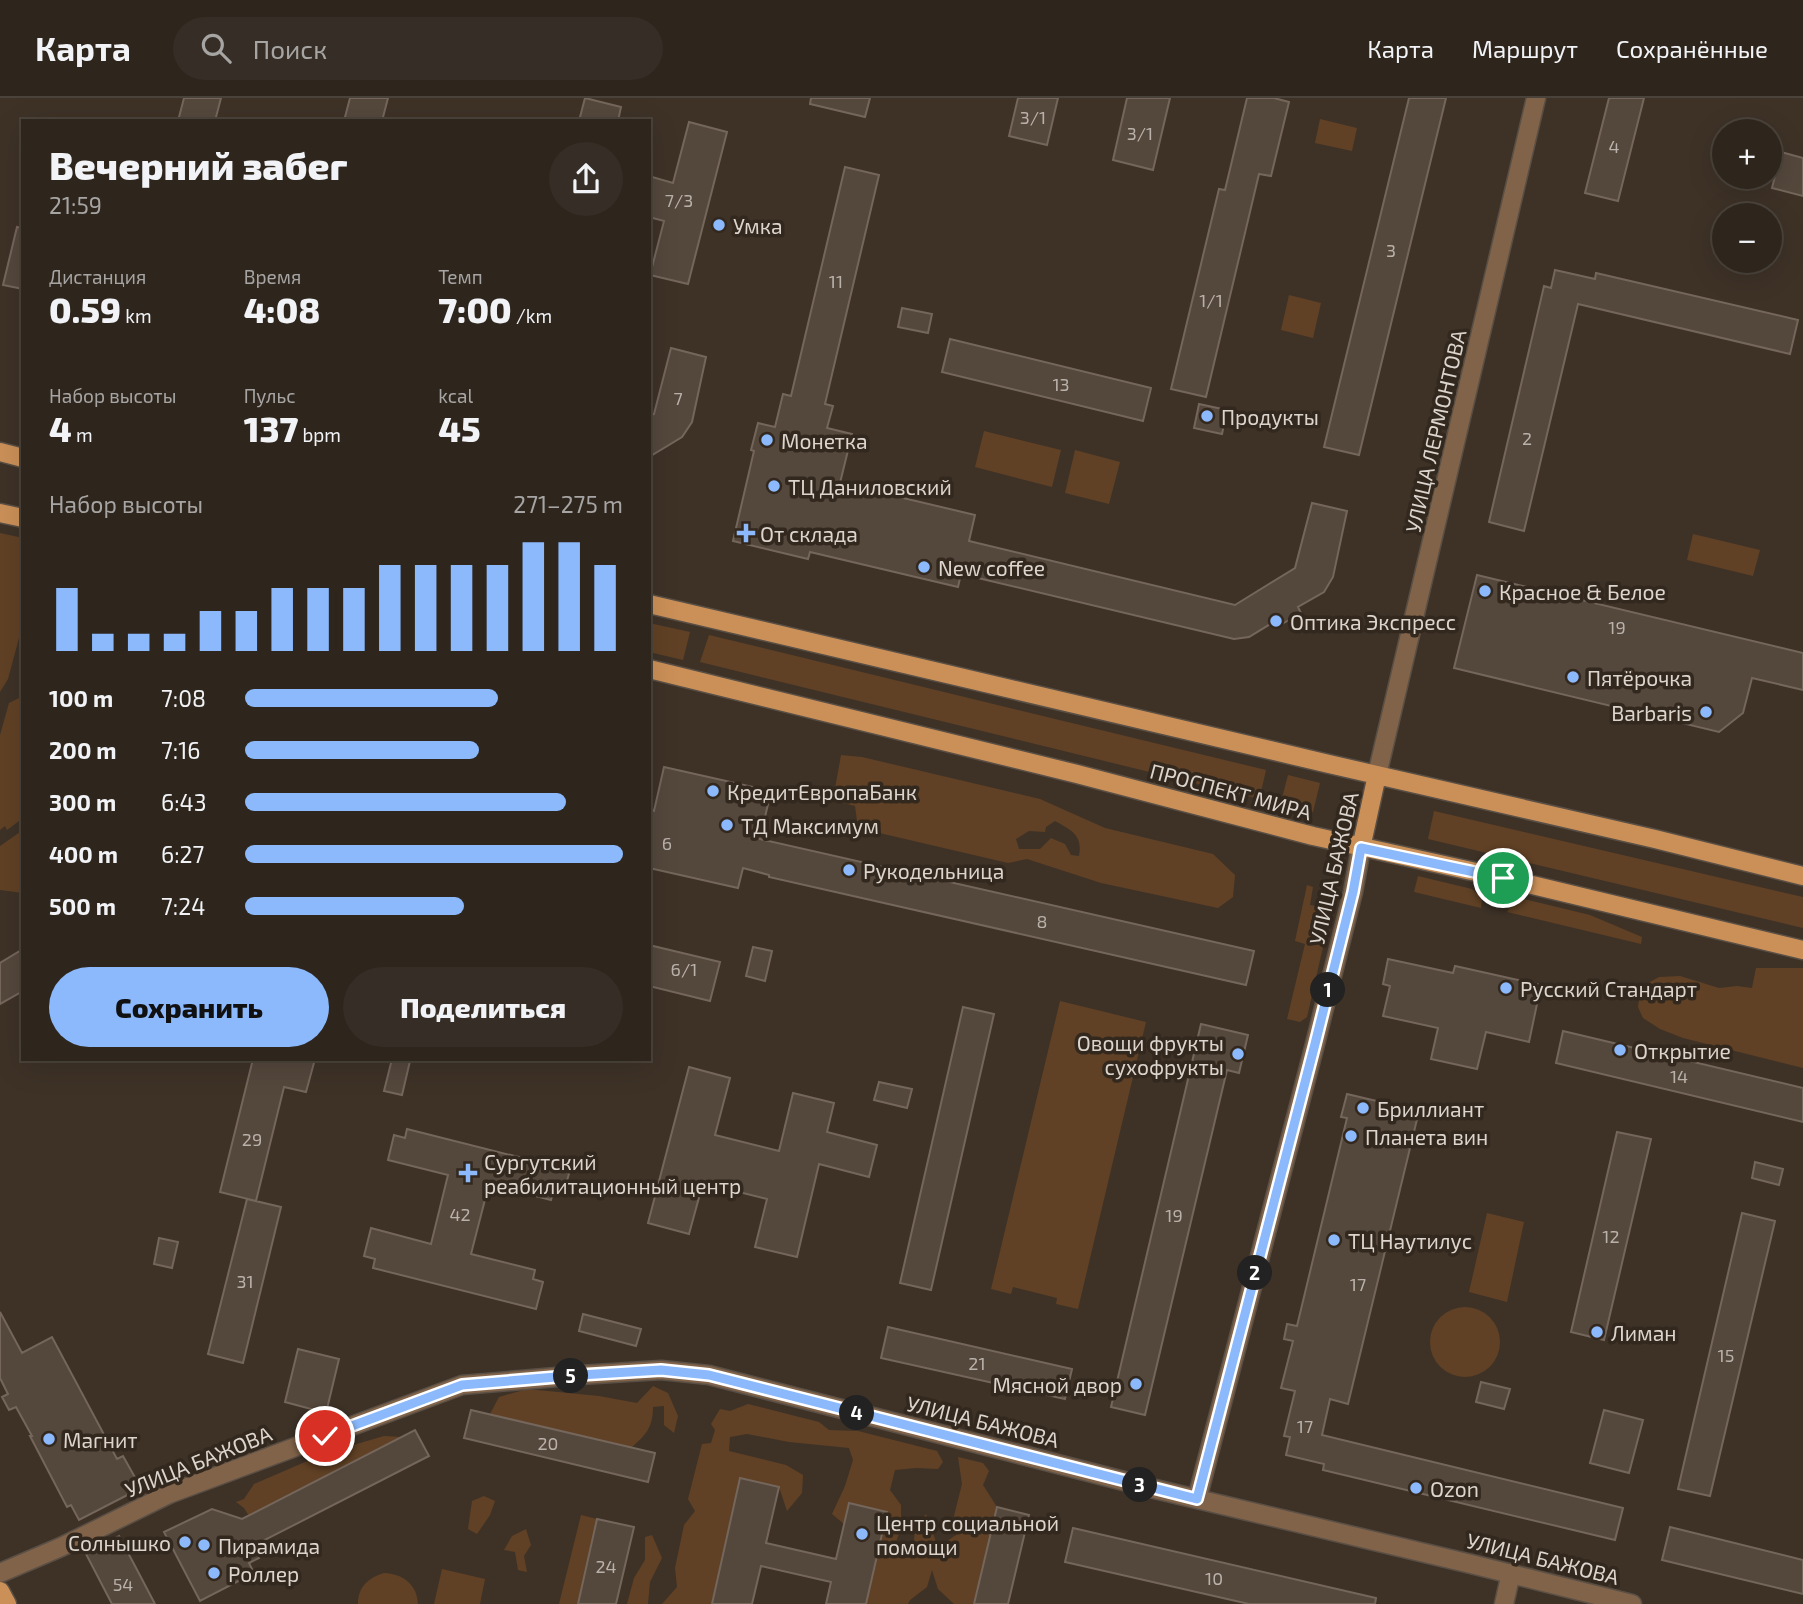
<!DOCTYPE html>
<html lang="ru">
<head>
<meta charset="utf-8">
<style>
	body { margin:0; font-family:"Exo 2",sans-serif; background:#362e26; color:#f1f3f6; height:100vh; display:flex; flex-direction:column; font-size:26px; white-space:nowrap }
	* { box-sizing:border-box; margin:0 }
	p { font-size:23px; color:#a7a5a4 }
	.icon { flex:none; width:38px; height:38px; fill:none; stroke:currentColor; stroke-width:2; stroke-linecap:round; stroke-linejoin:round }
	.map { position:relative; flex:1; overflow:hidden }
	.drawer { position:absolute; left:21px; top:21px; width:630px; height:942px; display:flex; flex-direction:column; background:#2e261d; border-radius:0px; box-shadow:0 7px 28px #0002,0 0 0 2px #49433b }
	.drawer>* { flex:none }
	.buttons { position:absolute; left:1712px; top:21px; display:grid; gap:14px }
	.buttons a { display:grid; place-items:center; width:70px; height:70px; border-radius:50%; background:#2e261d; box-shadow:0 7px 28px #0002,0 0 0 2px #49433b; font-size:35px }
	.pin { position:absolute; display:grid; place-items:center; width:60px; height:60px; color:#fff; margin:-30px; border:4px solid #fff; border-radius:50%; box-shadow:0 2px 7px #0007 }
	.km { position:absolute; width:35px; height:35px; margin:-18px; border-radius:50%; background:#222; color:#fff; font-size:19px; line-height:35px; text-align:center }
	.round { display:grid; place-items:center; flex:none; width:74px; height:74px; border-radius:37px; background:#362e26 }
	.head { display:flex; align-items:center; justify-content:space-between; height:119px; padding:0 28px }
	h1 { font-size:38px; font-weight:800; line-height:52px }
	.metrics { display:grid; grid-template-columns:repeat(3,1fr); gap:10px; height:119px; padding:7px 28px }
	.metrics div { display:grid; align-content:center }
	.metrics b { font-size:35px; font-weight:800 }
	.metrics small { font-size:19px; font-weight:400 }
	.metrics p { font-size:19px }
	.chart { height:196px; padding:14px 28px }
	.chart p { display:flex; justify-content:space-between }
	.chart svg { width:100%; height:126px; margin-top:7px; stroke:#8bb9fc; stroke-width:6 }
	.primary-button { display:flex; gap:14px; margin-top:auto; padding:14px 28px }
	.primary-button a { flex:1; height:80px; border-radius:42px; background:#8bb9fc; color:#111; font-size:28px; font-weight:800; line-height:80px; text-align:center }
	.primary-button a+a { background:#362e26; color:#f1f3f6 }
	ul { padding:0 28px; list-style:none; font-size:23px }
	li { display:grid; grid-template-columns:112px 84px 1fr; align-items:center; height:52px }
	li i { height:18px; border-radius:9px; background:#8bb9fc }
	header { display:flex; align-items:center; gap:42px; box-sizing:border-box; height:98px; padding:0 35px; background:#2e261d; border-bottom:2px solid #49433b }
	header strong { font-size:33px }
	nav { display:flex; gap:38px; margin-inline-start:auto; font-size:24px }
	.search { width:490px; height:63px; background:#362e26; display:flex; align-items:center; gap:18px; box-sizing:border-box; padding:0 24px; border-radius:38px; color:#a7a5a4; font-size:26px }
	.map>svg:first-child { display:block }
</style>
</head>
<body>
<header>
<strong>Карта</strong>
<div class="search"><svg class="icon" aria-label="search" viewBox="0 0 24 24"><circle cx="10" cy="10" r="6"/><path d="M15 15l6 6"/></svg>Поиск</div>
<nav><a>Карта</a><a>Маршрут</a><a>Сохранённые</a></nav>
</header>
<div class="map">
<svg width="1803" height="1506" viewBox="0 0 1803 1506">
	<rect width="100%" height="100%" fill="#3e3227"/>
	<path fill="#604125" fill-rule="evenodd" d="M1320,21L1357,30L1352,53L1315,45Z
		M1289,197L1321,205L1313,240L1281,232Z
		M984,333L1061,352L1052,389L975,369Z
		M1075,352L1120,364L1109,406L1065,395Z
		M0,435L23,440V525L8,581L0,594Z
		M1693,436L1760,452L1753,478L1687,462Z
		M649,525L690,534L683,562L649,554Z
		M709,537L1266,672L1261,694L1282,700L1288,677L1320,685L1313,714L700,564Z
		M23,598V720L7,732L5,728L0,732V637L9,605Z
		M841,657L862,659L1040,701L1105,730L1213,756L1235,777L1233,799L1218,810L1101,785L1027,761L1008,765L858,730L855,708L833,702ZM1055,723C1071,732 1083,737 1079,758L1071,757L1065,746L1051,740L1040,751H1019L1016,741L1029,733L1045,734L1046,729Z
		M1434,713L1803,799V830L1428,741Z
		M23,732V795L0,792V748Z
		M1418,778L1472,791L1482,800L1481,810L1414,794Z
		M1307,787L1313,789L1310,807L1328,810L1331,801L1329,799L1331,790L1334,801L1307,919L1300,924L1287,921L1305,846L1295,843Z
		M1520,800L1590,817L1642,839L1641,846L1507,814L1513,805Z
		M1756,870H1803V970L1683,940L1660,931L1643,920L1638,909L1641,889L1659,879L1680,878L1719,890L1737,888L1752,890Z
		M1060,903L1146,924L1078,1211L1056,1206L1057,1200L1013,1189L1011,1196L991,1191Z
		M1487,1115L1524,1124L1507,1204L1469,1194Z
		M1430 1244a35 35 0 1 1 70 0a35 35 0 1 1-70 0Z
		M653,1288L668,1295L678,1318L674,1335L664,1327V1308L653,1309C653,1329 646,1337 631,1350L490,1316L499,1299L527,1291L599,1298L637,1305Z
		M748,1306L819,1324L829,1332L858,1333L937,1353L943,1364L938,1371L916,1370L895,1372L890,1392L901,1407V1430L893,1452L914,1443L915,1430L926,1416L938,1449L959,1435L954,1418L962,1386L958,1359L983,1365L989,1373L983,1387L997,1409L974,1506H954L938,1491L932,1472L927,1489L910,1502L908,1506H866L887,1414L849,1406L844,1426L832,1416L845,1388L853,1362L849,1350L789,1344L747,1336L730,1339L729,1353L786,1367L803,1377L802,1395L787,1413L779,1389L741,1381L712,1506H662L677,1489L675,1470L684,1427L695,1413L688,1401L702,1346L711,1345L715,1332L711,1326L720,1311L730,1313Z
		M384,1338L401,1339L249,1418L244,1410L236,1404L244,1401L254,1386L326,1355Z
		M484,1398L495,1403L490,1417L477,1436L468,1431L472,1403Z
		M581,1417L597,1421L578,1506H559Z
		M526,1431L531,1447L524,1458L527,1474L518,1472L515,1454L504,1452L512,1438Z
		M652,1437L662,1460L650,1484L648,1506H627L634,1480L645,1462V1439Z
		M442,1471L485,1481L480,1506H434Z
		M384,1475C403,1476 417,1486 418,1506H358C358,1489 368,1480 384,1475Z"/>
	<path fill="#54473c" stroke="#74665b" stroke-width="2" d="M184,0H221L215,23H178Z
		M350,0H388L382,23H344Z
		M585,0L621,9L618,23H579Z
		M811,0H870L865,19L810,6Z
		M1018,0H1058L1047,47L1009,38Z
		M1127,0H1170L1153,72L1113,62Z
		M1247,0H1274L1289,4L1271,78L1259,76L1206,299L1171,291L1219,91L1225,92Z
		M1409,0H1446L1359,357L1324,349Z
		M1609,0H1644L1618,103L1585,95Z
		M689,24L727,34L688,186L650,177L664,123L649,119V78L673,85Z
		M1781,54L1803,60V98L1772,90Z
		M845,69L879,77L825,306L833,308L827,330L852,336L840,385L975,417L969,443L1235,507L1295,470L1312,405L1347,413L1333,479L1324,494L1298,509L1301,515L1275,530L1272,525L1249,539L1234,541L961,476L958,489L810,454L808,461L733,443L754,353L751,352L758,325L775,329L783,296L791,298Z
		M17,129L23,130V191L3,187Z
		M1555,172L1595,181L1596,175L1798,222L1790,256L1578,206L1524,433L1489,424L1544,188L1551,190Z
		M902,210L932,216L928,235L898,229Z
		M950,241L1151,290L1143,323L942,274Z
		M671,250L706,259L692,324L682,339L649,359V318L654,316Z
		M1199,306L1227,312L1222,336L1194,330Z
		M1477,477L1803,555V592L1752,580L1743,615L1719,634L1454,570Z
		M664,669L771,693L760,741L1254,853L1246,887L769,779V777L743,770L738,790L649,770V711L654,713Z
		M649,847L720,864L710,903L649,888Z
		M753,849L772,853L765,883L746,878Z
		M23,851V893L0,906V865Z
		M1388,861L1453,875L1455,868L1541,887L1529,944L1486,934L1477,971L1431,961L1438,930L1383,918L1390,888L1383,886Z
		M963,909L994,916L931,1192L900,1185Z
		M1201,926L1248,937L1239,975L1227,972L1145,1317L1111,1309Z
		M1563,933L1803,990V1024L1556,965Z
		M253,961H315L306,994L284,989L256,1103L220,1094Z
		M392,961L410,963L402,997L384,993Z
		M689,969L730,980L715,1037L779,1053L793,995L834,1005L827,1034L877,1047L869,1079L819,1066L797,1159L755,1149L767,1101L703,1085L689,1136L648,1125Z
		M879,984L912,991L907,1010L874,1002Z
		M1347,996L1419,1013L1348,1306L1330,1301L1322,1337L1623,1410L1615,1442L1323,1372L1324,1366L1286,1357L1290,1339L1284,1338L1295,1293L1281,1290L1293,1243L1284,1241L1287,1226L1297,1228L1347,1020L1341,1019Z
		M407,1031L570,1072L563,1097L553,1095L551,1102L489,1086L471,1156L535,1172L533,1181L543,1184L536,1211L373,1170L375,1161L364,1158L371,1130L431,1146L448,1077L388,1062L394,1037L405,1040Z
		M1617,1034L1651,1041L1604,1242L1571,1234Z
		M1755,1064L1783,1071L1779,1087L1752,1080Z
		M247,1101L281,1109L243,1265L208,1256Z
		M1742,1115L1775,1123L1710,1398L1678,1391Z
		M159,1140L178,1144L172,1170L154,1166Z
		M0,1214L22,1255L52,1239L117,1361L123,1358L141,1390L79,1422L71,1407L67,1409L30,1338H32L16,1309L9,1312L2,1299L8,1296L0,1280Z
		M583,1216L641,1231L636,1248L579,1233Z
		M888,1229L1072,1271L1065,1301L881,1260Z
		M298,1251L339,1261L326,1315L285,1304Z
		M1481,1284L1510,1291L1504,1311L1476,1304Z
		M471,1312L655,1355L648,1384L464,1340Z
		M1604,1312L1643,1322L1629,1375L1590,1365Z
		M415,1332L429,1358L253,1448L259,1460L249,1465L254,1475L200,1503L164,1434L212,1411L242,1421Z
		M740,1380L779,1389L766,1445L836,1461L849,1405L887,1414L866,1506H826L831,1484L761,1468L752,1506H712Z
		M997,1409L1029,1417L1008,1506H974Z
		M597,1421L634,1429L616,1506H578Z
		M1670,1429L1803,1462V1496L1662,1462Z
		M1073,1430L1376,1500L1375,1506H1249L1065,1464Z
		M119,1438L134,1466L155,1506H112L86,1456Z"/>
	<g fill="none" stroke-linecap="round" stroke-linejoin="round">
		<defs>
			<path id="minor" d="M1377,677L1536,0
				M1197,1401L1315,946L1353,794L1361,750
				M0,1475L61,1449L169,1396L462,1287L580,1277L661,1272L709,1277L1159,1392L1471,1466L1632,1506
				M1504,1506L1511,1475"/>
			<path id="major" d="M0,354L23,360
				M0,415L23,420
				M649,506L1329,666L1655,741L1803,778
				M649,571L1077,676L1313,738L1503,780L1803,852
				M1361,750L1377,677
				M0,1493L7,1506"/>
		</defs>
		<use href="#minor" stroke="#5a4f45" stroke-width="21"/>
		<use href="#major" stroke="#5a4f45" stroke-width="21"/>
		<use href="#minor" stroke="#816349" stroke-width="18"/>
		<use href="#major" stroke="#cb9058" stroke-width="18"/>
	</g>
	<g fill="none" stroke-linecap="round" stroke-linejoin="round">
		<defs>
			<path id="route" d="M325,1338L462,1287L580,1277L661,1272L709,1277L1197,1401L1315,946L1353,794L1361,750L1503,780"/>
		</defs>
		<use href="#route" stroke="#fff" stroke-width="14"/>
		<use href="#route" stroke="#8bb9fc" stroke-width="9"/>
	</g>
	<g fill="#8bb9fc" stroke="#33281e" stroke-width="2.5">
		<circle cx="719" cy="127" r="7"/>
		<circle cx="1207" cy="318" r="7"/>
		<circle cx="767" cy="342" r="7"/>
		<circle cx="774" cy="388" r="7"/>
		<path d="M742.5 424.5h7v7h7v7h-7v7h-7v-7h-7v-7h7z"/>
		<circle cx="924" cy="469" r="7"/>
		<circle cx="1485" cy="493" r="7"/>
		<circle cx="1276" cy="523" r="7"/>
		<circle cx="1573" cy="579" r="7"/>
		<circle cx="1706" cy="614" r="7"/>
		<circle cx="713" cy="693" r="7"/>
		<circle cx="727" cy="727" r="7"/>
		<circle cx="849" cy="772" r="7"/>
		<circle cx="1506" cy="890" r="7"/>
		<circle cx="1620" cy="952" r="7"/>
		<circle cx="1238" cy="956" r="7"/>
		<circle cx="1363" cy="1010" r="7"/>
		<circle cx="1351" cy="1038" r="7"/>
		<path d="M464.5 1064.5h7v7h7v7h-7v7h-7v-7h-7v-7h7z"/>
		<circle cx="1334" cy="1142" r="7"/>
		<circle cx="1597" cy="1234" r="7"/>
		<circle cx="1136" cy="1286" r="7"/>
		<circle cx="49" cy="1341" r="7"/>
		<circle cx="1416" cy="1390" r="7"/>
		<circle cx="862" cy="1436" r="7"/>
		<circle cx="185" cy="1444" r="7"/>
		<circle cx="204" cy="1447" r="7"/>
		<circle cx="214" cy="1475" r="7"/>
	</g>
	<g text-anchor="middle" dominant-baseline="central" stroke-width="7" stroke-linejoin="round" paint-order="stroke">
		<g font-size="18" fill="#bab2aa">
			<text x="1033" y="19">3/1</text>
			<text x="1140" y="35">3/1</text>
			<text x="1614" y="48">4</text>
			<text x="679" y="102">7/3</text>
			<text x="1391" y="152">3</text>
			<text x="836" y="183">11</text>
			<text x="1211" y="202">1/1</text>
			<text x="1061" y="286">13</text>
			<text x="678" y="300">7</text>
			<text x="1527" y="340">2</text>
			<text x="1617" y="529">19</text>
			<text x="667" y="745">6</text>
			<text x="1042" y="823">8</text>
			<text x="684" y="871">6/1</text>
			<text x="1679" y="978">14</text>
			<text x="252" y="1041">29</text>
			<text x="460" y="1116">42</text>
			<text x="1174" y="1117">19</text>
			<text x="1611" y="1138">12</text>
			<text x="245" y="1183">31</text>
			<text x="1358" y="1186">17</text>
			<text x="1726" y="1257">15</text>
			<text x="977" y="1265">21</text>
			<text x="1305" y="1328">17</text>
			<text x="548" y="1345">20</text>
			<text x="606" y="1468">24</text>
			<text x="1214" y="1480">10</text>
			<text x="123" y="1486">54</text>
		</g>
		<g font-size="21" fill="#dcd5ce" stroke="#33281e" text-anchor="start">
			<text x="733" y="127">Умка</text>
			<text x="1221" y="318">Продукты</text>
			<text x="781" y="342">Монетка</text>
			<text x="788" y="388">ТЦ Даниловский</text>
			<text x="760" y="435">От склада</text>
			<text x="938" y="469">New coffee</text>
			<text x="1499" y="493">Красное &amp; Белое</text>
			<text x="1290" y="523">Оптика Экспресс</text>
			<text x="1587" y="579">Пятёрочка</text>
			<text x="1692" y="614" text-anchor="end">Barbaris</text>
			<text x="727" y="693">КредитЕвропаБанк</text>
			<text x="741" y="727">ТД Максимум</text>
			<text x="863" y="772">Рукодельница</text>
			<text x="1520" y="890">Русский Стандарт</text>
			<text x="1224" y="944" text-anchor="end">Овощи фрукты<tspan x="1224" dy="24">сухофрукты</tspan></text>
			<text x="1634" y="952">Открытие</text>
			<text x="1377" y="1010">Бриллиант</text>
			<text x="1365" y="1038">Планета вин</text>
			<text x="484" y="1063">Сургутский<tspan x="484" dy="24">реабилитационный центр</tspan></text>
			<text x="1348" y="1142">ТЦ Наутилус</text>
			<text x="1611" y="1234">Лиман</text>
			<text x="1122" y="1286" text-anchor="end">Мясной двор</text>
			<text x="63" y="1341">Магнит</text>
			<text x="1430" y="1390">Ozon</text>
			<text x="876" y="1424">Центр социальной<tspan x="876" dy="24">помощи</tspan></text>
			<text x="171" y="1444" text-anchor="end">Солнышко</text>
			<text x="218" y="1447">Пирамида</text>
			<text x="228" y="1475">Роллер</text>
		</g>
		<g font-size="21" fill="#dcd5ce" stroke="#33281e">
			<text transform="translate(1435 333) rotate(-77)">УЛИЦА ЛЕРМОНТОВА</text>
			<text transform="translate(1231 693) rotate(15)">ПРОСПЕКТ МИРА</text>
			<text transform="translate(1333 770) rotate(-77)">УЛИЦА БАЖОВА</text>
			<text transform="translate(983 1323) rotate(14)">УЛИЦА БАЖОВА</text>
			<text transform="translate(198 1363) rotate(-22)">УЛИЦА БАЖОВА</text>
			<text transform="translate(1543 1460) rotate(14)">УЛИЦА БАЖОВА</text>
		</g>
	</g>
</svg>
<div class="buttons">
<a>+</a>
<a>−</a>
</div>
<div class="pin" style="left:1503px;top:780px;background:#1e9e55"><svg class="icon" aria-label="arrive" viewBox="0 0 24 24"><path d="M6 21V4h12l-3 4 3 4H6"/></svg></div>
<div class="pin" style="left:325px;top:1338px;background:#d93025"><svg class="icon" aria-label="check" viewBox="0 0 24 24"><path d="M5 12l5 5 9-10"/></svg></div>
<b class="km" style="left:1328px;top:892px">1</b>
<b class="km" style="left:1255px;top:1175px">2</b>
<b class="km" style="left:1140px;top:1387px">3</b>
<b class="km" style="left:857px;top:1315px">4</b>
<b class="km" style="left:571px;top:1278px">5</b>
<section class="drawer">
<div class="head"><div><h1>Вечерний забег</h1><p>21:59</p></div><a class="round"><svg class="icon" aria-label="share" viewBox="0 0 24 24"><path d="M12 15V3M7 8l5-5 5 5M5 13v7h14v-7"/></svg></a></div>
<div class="metrics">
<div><p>Дистанция</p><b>0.59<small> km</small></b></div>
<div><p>Время</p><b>4:08</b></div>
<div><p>Темп</p><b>7:00<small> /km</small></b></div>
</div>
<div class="metrics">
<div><p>Набор высоты</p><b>4<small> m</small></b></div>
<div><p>Пульс</p><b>137<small> bpm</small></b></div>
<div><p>kcal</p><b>45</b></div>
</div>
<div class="chart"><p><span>Набор высоты</span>271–275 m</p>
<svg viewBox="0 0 160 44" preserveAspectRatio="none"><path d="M5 44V22M15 44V38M25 44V38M35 44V38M45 44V30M55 44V30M65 44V22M75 44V22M85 44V22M95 44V14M105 44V14M115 44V14M125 44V14M135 44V6M145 44V6M155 44V14"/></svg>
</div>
<ul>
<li><b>100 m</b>7:08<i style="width:67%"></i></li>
<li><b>200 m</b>7:16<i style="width:62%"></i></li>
<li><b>300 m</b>6:43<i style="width:85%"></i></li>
<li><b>400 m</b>6:27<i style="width:100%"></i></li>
<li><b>500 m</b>7:24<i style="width:58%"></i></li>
</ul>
<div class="primary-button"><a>Сохранить</a><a>Поделиться</a></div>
</section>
</div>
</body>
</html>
